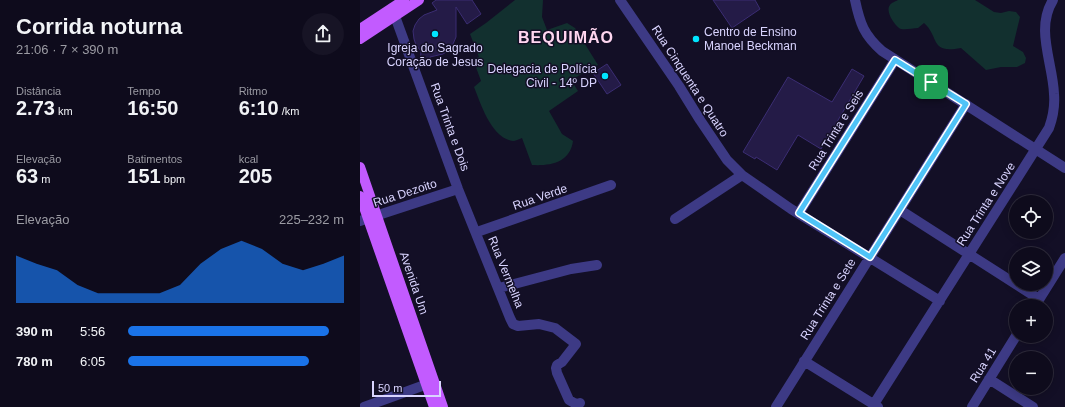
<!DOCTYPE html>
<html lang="pt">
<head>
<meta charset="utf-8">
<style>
	body { margin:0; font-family:Arial,sans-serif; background:#171425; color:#f1f3f6; height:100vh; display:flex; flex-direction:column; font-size:15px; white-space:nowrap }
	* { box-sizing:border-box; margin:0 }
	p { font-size:13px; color:#9b9ba3 }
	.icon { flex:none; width:22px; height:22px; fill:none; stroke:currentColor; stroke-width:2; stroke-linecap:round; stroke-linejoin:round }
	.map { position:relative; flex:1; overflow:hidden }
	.side { display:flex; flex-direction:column; background:#0e0b1c; width:360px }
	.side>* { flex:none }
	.controls { position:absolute; left:649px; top:195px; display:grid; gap:8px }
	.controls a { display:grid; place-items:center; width:44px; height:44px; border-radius:50%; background:#0e0b1c; box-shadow:0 2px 10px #0003,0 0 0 1px #2e2b3b; font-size:20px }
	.scale { position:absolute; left:12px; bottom:10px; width:69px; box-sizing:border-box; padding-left:4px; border:2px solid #d9d4ff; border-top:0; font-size:11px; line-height:14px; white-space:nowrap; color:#d9d4ff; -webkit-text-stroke:3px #130f26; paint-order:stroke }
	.pin { position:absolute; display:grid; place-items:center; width:34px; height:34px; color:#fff; margin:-17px; border-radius:8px; box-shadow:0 2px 6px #0006 }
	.round { display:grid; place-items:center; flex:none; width:42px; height:42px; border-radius:21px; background:#171425 }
	.overview { display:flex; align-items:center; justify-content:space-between; height:68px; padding:0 16px }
	h1 { font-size:22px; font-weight:700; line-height:30px }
	.stats { display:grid; grid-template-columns:repeat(3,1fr); gap:6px; height:68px; padding:4px 16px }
	.stats div { display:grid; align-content:center }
	.stats b { font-size:20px; font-weight:700 }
	.stats small { font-size:11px; font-weight:400 }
	.stats p { font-size:11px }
	.chart { height:112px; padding:8px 16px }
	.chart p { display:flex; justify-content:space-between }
	.chart svg { width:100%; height:72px; margin-top:4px; fill:#1a73e8; opacity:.7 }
	ul { padding:0 16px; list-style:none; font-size:13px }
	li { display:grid; grid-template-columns:64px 48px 1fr; align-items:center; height:30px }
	li i { height:10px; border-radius:5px; background:#1a73e8 }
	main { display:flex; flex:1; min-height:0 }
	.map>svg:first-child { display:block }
</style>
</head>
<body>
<main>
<section class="side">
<div class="overview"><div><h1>Corrida noturna</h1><p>21:06 · 7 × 390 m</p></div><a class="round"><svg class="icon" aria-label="share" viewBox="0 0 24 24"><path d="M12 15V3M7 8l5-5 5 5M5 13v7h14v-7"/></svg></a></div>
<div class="stats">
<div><p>Distância</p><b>2.73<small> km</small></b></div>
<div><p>Tempo</p><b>16:50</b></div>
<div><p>Ritmo</p><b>6:10<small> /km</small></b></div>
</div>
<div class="stats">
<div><p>Elevação</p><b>63<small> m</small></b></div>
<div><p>Batimentos</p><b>151<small> bpm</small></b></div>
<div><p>kcal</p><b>205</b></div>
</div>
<div class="chart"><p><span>Elevação</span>225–232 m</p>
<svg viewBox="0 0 160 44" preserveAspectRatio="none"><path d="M0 44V15L10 20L20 24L30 33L40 38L50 38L60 38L70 38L80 33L90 20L100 11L110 6L120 11L130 20L140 24L150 20L160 15V44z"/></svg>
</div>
<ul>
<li><b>390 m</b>5:56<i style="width:93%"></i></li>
<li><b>780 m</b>6:05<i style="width:84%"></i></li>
</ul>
</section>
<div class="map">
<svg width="705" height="407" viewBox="0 0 705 407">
	<rect width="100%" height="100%" fill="#130f26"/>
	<path fill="#12302f" d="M155,0H183L182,17L187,30L207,23L215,28L238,65L211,80L218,91L189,111L202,134L213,141C210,163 190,166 172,165L162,138C159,139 155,141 153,141C131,138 121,104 114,87L121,81L113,59L119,57L110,34L126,23Z
		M538,0H615L634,12L641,13L649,11L656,12L660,17L653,46L663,52L666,58L665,63L657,67H641L626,70L601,48C569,54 580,37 564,23L558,28C552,28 543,31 539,28C534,24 525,11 530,5C531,3 536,1 538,0Z"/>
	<path fill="#241b47" stroke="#3b2d73" d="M76,0H112L121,14L107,24L96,7V37L93,44L89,50L83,54L70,57V65H60L61,51L56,45L54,39L53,31L55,25L59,19L64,15L77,10L72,3Z
		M353,0H395L400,9L372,28Z
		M247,64L261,85L247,94L233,73Z
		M492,69L504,76L461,149L438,135L417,170L396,157L395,159L383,152L428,77L472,102Z"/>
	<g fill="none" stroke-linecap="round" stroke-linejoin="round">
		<path stroke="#3d3a85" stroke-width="10" d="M260,0L319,86L340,120L367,160L382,175L431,209L580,301
			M495,0C500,24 504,35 522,51L705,168
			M32,8L98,189L150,318L153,324L158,326L179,324L195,328L216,344L202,362L197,365L196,368L197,373L209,400L216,404L220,403
			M540,210L679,299
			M439,213L535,60
			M315,219L382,175
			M0,221L98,189
			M117,232L251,185
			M139,288L211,269L237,265
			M675,306L705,258
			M444,361L518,407
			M629,379L673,407
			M514,404L689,128C693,117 695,106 694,94C693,63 675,29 693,0
			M4,407L73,382
			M416,407L606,104
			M612,407L656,336"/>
		<path stroke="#c25bff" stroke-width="10" d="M0,29L44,0
			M0,39L59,0
			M0,167L83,407
			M0,196L74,407"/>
	</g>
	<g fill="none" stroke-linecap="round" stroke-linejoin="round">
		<defs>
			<path id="route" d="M535,60L606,104L510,257L439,213Z"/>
		</defs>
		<use href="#route" stroke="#fff" stroke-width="8"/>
		<use href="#route" stroke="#4fc3f7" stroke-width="5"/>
	</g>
	<g fill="#00e5ff" stroke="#130f26" stroke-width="1.5">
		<circle cx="75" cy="34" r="4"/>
		<circle cx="336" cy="39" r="4"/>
		<circle cx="245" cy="76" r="4"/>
	</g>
	<g text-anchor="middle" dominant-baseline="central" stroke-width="3" stroke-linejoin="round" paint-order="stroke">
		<g font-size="12" fill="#d9d4ff" stroke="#130f26" text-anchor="start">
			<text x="344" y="32">Centro de Ensino<tspan x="344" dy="14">Manoel Beckman</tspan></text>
			<text x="75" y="48" text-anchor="middle">Igreja do Sagrado<tspan x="75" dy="14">Coração de Jesus</tspan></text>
			<text x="237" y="69" text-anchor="end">Delegacia de Polícia<tspan x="237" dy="14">Civil - 14º DP</tspan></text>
		</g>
		<g font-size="12" fill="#d9d4ff" stroke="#130f26">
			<text transform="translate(330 81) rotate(57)">Rua Cinquenta e Quatro</text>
			<text transform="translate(90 127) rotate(70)">Rua Trinta e Dois</text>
			<text transform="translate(476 130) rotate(-58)">Rua Trinta e Seis</text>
			<text transform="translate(45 193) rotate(-18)">Rua Dezoito</text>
			<text transform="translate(180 197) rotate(-19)">Rua Verde</text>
			<text transform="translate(626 204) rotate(-57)">Rua Trinta e Nove</text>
			<text transform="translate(146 272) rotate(68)">Rua Vermelha</text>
			<text transform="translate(54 283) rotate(71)">Avenida Um</text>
			<text transform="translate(468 299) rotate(-58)">Rua Trinta e Sete</text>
			<text transform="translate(623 365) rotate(-58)">Rua 41</text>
		</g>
		<g font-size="16" font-weight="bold" letter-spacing="1" fill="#ffd6f0" stroke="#130f26">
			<text x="206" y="37">BEQUIMÃO</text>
		</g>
	</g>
</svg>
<div class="controls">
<a><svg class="icon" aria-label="locate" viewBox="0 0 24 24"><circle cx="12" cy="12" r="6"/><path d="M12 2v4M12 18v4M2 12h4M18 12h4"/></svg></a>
<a><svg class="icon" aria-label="layers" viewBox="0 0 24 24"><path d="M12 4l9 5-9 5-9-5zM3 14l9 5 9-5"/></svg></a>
<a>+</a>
<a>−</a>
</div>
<div class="scale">50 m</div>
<div class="pin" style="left:571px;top:82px;background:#1e9e55"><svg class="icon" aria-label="arrive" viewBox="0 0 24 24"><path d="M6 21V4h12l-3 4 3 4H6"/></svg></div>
</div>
</main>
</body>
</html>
